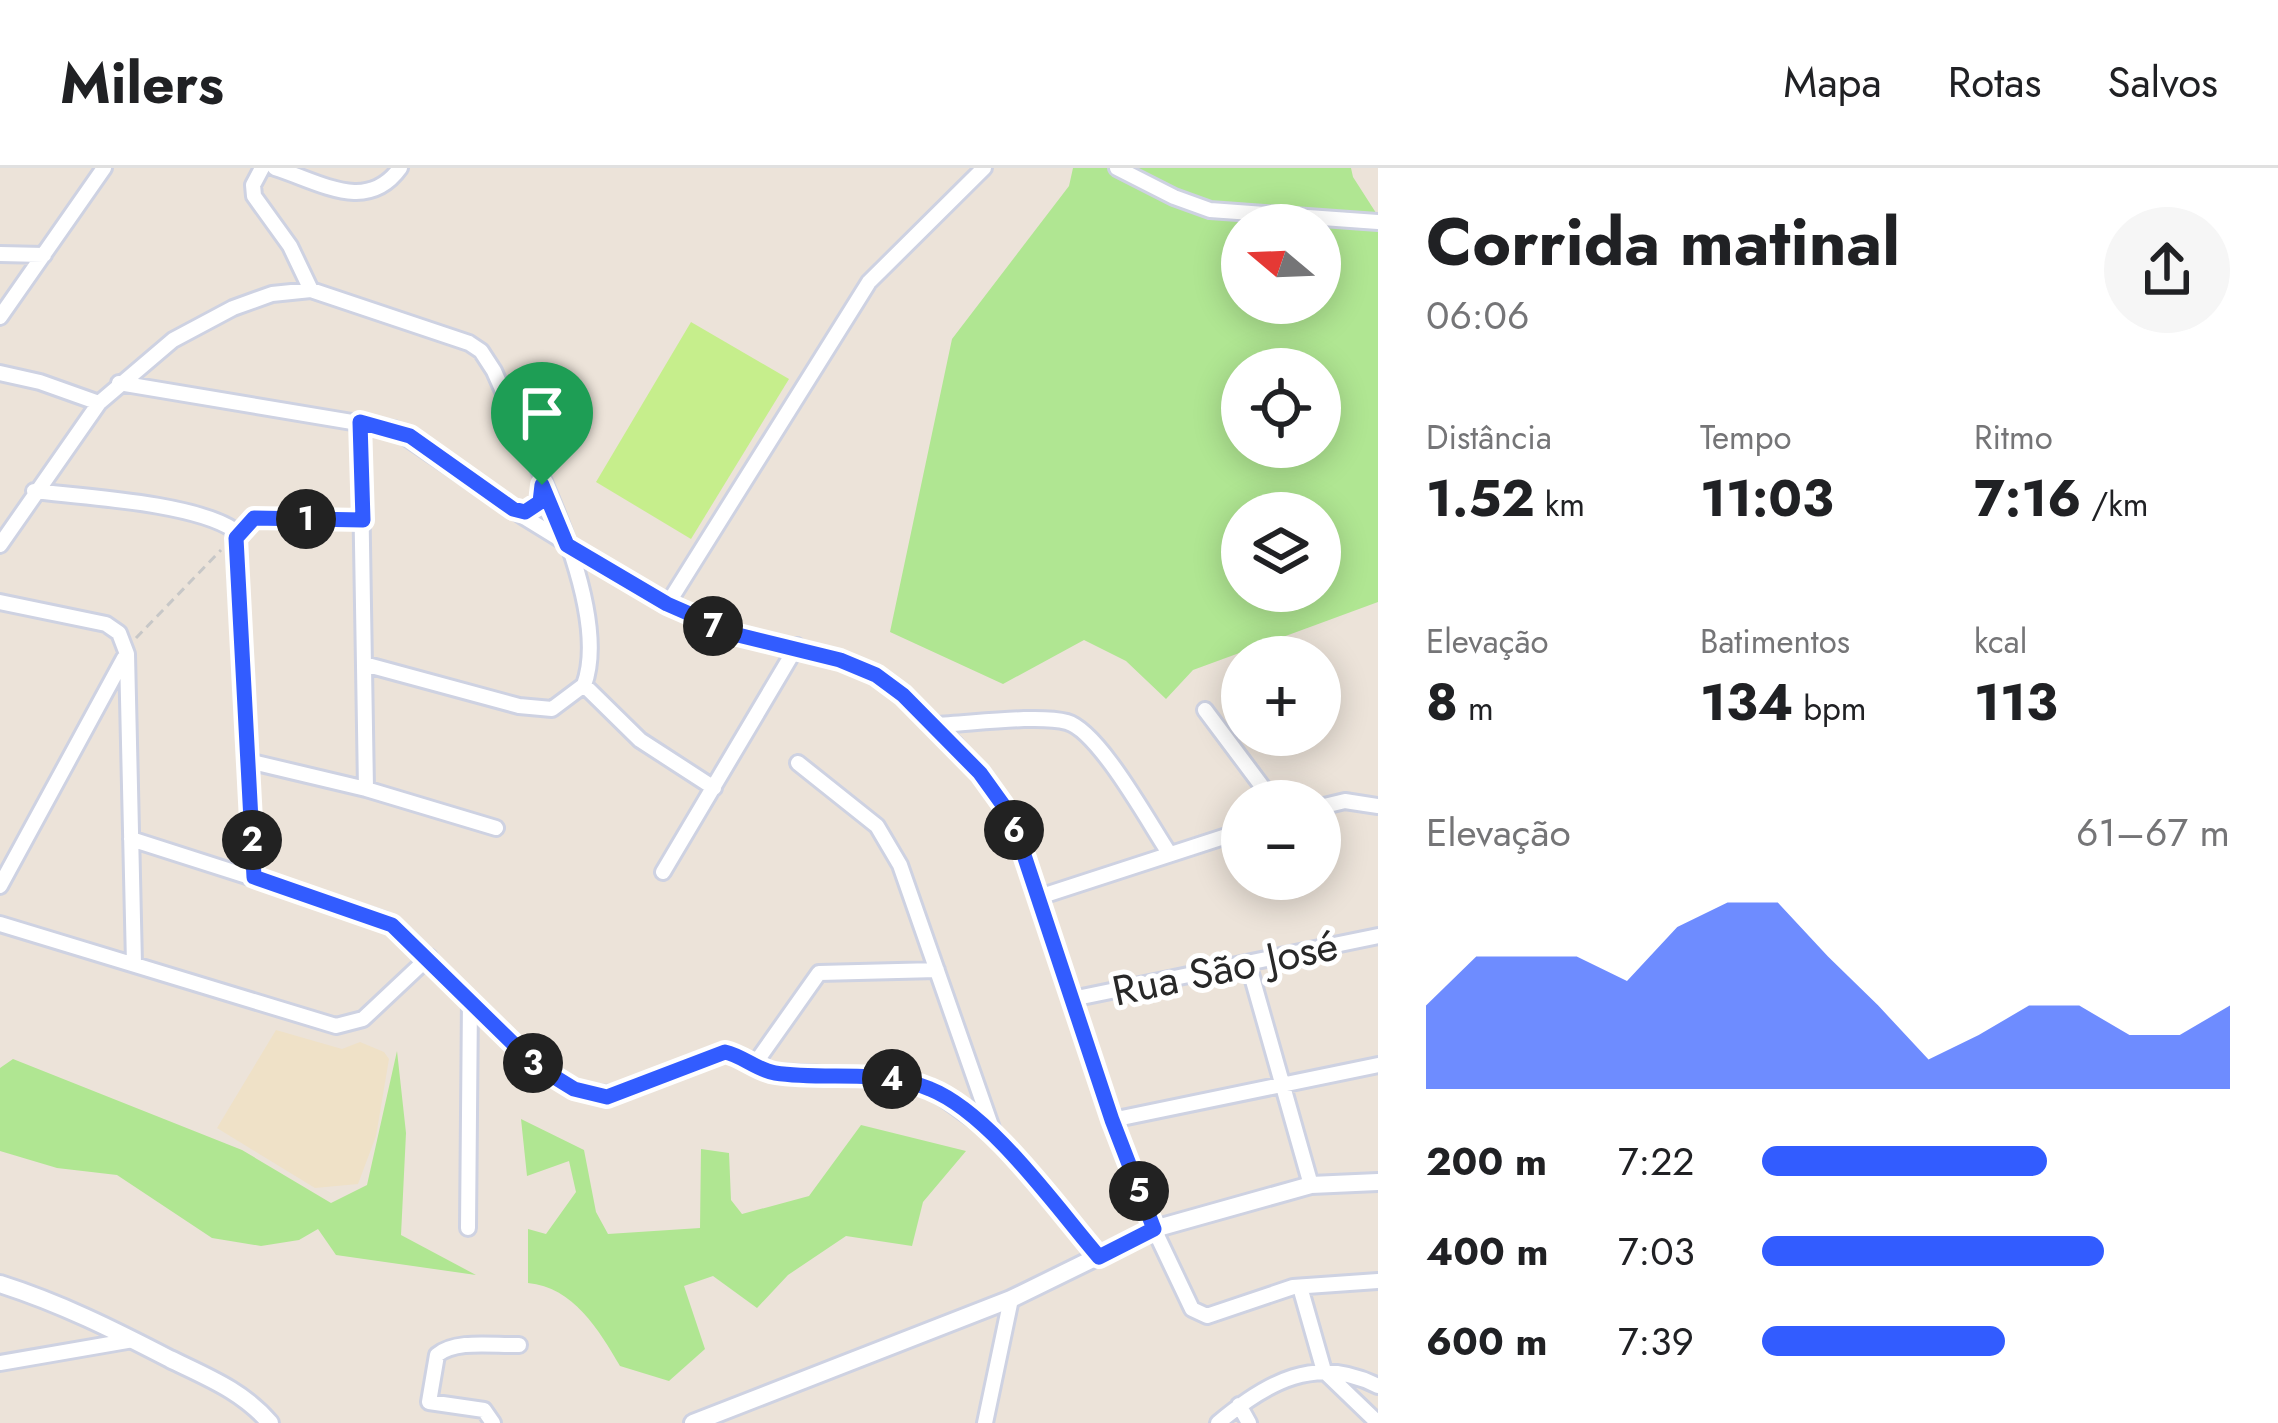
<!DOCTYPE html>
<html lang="pt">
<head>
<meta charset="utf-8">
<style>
	body { margin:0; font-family:Jost,sans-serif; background:#f6f6f6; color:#202124; height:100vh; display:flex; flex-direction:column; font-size:45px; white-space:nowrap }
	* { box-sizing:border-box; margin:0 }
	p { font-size:39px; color:#757577 }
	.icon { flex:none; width:66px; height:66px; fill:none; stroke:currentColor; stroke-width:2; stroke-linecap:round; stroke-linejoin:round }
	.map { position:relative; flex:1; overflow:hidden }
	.details { display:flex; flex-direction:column; background:#fff; width:900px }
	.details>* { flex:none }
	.needle { width:78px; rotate:289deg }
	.fabs { position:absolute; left:1221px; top:36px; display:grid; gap:24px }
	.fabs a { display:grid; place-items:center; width:120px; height:120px; border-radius:50%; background:#fff; box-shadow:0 6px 30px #0003; font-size:60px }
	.pin { position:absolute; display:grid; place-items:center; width:102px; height:102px; color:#fff; margin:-123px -51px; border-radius:50% 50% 50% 0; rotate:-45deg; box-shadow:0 0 12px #0007 }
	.pin .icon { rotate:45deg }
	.km { position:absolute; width:60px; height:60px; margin:-30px; border-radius:50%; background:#222; color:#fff; font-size:33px; line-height:60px; text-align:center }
	.round { display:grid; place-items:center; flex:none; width:126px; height:126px; border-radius:63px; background:#f6f6f6 }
	.summary { display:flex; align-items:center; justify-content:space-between; height:204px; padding:0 48px }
	h1 { font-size:66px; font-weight:700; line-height:90px }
	.metrics { display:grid; grid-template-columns:repeat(3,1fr); gap:18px; height:204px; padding:12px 48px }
	.metrics div { display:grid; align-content:center }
	.metrics b { font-size:51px; font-weight:700 }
	.metrics small { font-size:33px; font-weight:400 }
	.metrics p { font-size:33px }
	.chart { height:336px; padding:24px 48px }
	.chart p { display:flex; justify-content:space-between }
	.chart svg { width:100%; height:216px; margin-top:12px; fill:#325cff; opacity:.7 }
	ul { padding:0 48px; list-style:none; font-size:39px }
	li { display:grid; grid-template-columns:192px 144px 1fr; align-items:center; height:90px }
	li i { height:30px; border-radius:15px; background:#325cff }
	header { display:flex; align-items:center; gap:72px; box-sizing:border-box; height:168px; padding:0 60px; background:#fff; border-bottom:3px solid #e0e0e0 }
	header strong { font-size:57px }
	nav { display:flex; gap:66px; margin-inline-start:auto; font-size:42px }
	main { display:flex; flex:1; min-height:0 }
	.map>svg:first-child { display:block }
</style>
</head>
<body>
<header>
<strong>Milers</strong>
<nav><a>Mapa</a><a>Rotas</a><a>Salvos</a></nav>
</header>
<main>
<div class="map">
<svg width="1378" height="1255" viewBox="0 0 1378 1255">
	<rect width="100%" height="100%" fill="#ece3d9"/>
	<path fill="#efe1c7" d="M276,862L342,881L360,874L384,884L389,891L376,968L358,1016L315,1020L217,960Z"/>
	<path fill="#b0e692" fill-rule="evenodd" d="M1073,0H1351L1353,9L1378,48V434L1193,502L1166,531L1126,493L1084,472L1003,516L890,464L952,171L1069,18ZM1242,57H1320V135H1242ZM1242,201H1320V279H1242ZM1242,345H1320V423H1242Z
		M397,883L406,965L401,1067L476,1107L336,1087L318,1061L299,1072L261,1078L212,1070L117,1007L57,1000L0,983V900L13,891L242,982L331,1035L367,1017Z
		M521,951L584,982L596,1044L608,1066L700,1060L701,981L729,985L731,1032L742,1046L809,1028L861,957L966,983L923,1034L912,1078L846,1068L788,1107L757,1140L713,1108L684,1118L705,1181L669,1213L620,1198C599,1162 573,1119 528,1115V1061L546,1066L576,1024L569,993L527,1008Z"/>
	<path fill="#c6ee8c" d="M691,154L789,211L691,371L596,314Z"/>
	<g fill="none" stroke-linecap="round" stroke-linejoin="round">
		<defs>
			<path id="minor" d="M262,0L253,17L254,28L290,78L311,122
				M275,0C320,14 367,46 400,0
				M1117,0L1174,29L1210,42L1378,54
				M0,86L44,87
				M0,149L104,0
				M0,205L40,214L99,235
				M119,215L394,261L524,349L667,437L738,467L840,492L876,507L903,527L955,576L1003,637L1039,729L1112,952L1154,1061L1192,1141L1207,1148L1293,1119L1378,1113
				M360,254L366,621
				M34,323C85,329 194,335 234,362L253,709
				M0,377L99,235L173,172L233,140L272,126L311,122L469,175L481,183L494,203C527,280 613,438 584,517L552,541L519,538L364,496
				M0,434L106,456L119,465L127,486L134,796
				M667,437L869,114L984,0
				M584,517L640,572L714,620
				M1205,542L1273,633
				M935,557C968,556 1038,546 1067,554C1099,563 1149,655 1169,685
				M248,593L366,621L496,660
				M798,595L877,658L900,697L994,966
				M1320,639L1345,633L1378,638
				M131,671L384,752L406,768L534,897C622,959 641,905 725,884L773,904L871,908L931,921L994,966L1098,1089
				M663,704L797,478
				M0,718L124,490
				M1039,729L1242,663
				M0,756L336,858L363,851L429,789
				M1248,795L1311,1017
				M1072,831L1378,768
				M754,897L819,805L937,802
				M1112,952L1378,897
				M468,1060L470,832
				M1300,1119L1324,1203L1378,1255
				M0,1195L133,1172
				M1239,1237L1249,1255
				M493,1255L484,1242L429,1234L437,1187C456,1171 495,1178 519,1177
				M985,1255L1011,1131
				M1218,1255C1267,1214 1316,1186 1378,1218"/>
			<path id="tertiary" d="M0,1116C60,1135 114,1162 170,1191C207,1209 243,1223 270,1255
				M693,1255L1011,1131L1154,1061L1311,1017L1378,1014"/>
		</defs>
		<use href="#minor" stroke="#ced2e2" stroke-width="20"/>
		<use href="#tertiary" stroke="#ced2e2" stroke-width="22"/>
		<path stroke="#c7c7c7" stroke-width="3" stroke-dasharray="9 6" stroke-linecap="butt" d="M245,360L255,350L351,352
			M136,470L221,382"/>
		<use href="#minor" stroke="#fff" stroke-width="14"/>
		<use href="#tertiary" stroke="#fff" stroke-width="16"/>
	</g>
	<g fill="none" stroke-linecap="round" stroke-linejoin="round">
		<defs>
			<path id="route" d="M360,254L410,268L513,341L525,344L540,334L542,317L567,377L667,436L738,467L840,492L876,507L903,527L980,605L1003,637L1019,672L1112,952L1154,1061L1099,1089C1056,1039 990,945 930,921C881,900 827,913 775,905C757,902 743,888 725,884L607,929L574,921L535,897L392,757L254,709L236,370L254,350L363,352Z"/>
		</defs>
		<use href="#route" stroke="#fff" stroke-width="24"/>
		<use href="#route" stroke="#325cff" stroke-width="15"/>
	</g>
	<g text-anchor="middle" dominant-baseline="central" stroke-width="10" stroke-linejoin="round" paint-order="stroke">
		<g font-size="42" fill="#282828" stroke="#fff">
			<text transform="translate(1225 800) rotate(-12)">Rua São José</text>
		</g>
	</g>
</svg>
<div class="fabs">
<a><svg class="needle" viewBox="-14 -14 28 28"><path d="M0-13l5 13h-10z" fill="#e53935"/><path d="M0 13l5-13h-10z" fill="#757577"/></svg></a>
<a><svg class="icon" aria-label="locate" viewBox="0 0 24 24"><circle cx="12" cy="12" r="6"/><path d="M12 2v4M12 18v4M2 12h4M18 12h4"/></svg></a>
<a><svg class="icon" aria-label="layers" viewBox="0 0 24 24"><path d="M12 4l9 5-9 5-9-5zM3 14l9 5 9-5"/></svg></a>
<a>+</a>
<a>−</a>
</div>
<div class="pin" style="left:542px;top:317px;background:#1e9e55"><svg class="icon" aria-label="arrive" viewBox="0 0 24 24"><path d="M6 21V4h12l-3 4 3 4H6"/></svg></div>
<b class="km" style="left:306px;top:351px">1</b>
<b class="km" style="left:252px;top:672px">2</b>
<b class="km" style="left:533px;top:895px">3</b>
<b class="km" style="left:892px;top:911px">4</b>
<b class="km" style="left:1139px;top:1023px">5</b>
<b class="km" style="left:1014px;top:662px">6</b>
<b class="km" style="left:713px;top:458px">7</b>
</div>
<section class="details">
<div class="summary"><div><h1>Corrida matinal</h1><p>06:06</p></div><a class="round"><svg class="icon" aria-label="share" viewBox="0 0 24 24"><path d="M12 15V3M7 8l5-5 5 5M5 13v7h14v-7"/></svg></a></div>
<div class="metrics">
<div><p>Distância</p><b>1.52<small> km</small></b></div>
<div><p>Tempo</p><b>11:03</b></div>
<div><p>Ritmo</p><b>7:16<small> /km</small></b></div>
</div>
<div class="metrics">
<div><p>Elevação</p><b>8<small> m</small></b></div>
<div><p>Batimentos</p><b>134<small> bpm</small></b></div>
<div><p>kcal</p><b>113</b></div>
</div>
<div class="chart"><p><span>Elevação</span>61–67 m</p>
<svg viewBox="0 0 160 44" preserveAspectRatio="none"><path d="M0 44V27L10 17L20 17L30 17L40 22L50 11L60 6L70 6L80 17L90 27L100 38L110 33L120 27L130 27L140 33L150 33L160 27V44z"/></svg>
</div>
<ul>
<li><b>200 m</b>7:22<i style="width:61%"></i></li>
<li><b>400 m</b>7:03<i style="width:73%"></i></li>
<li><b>600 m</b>7:39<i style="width:52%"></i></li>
</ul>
</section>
</main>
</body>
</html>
